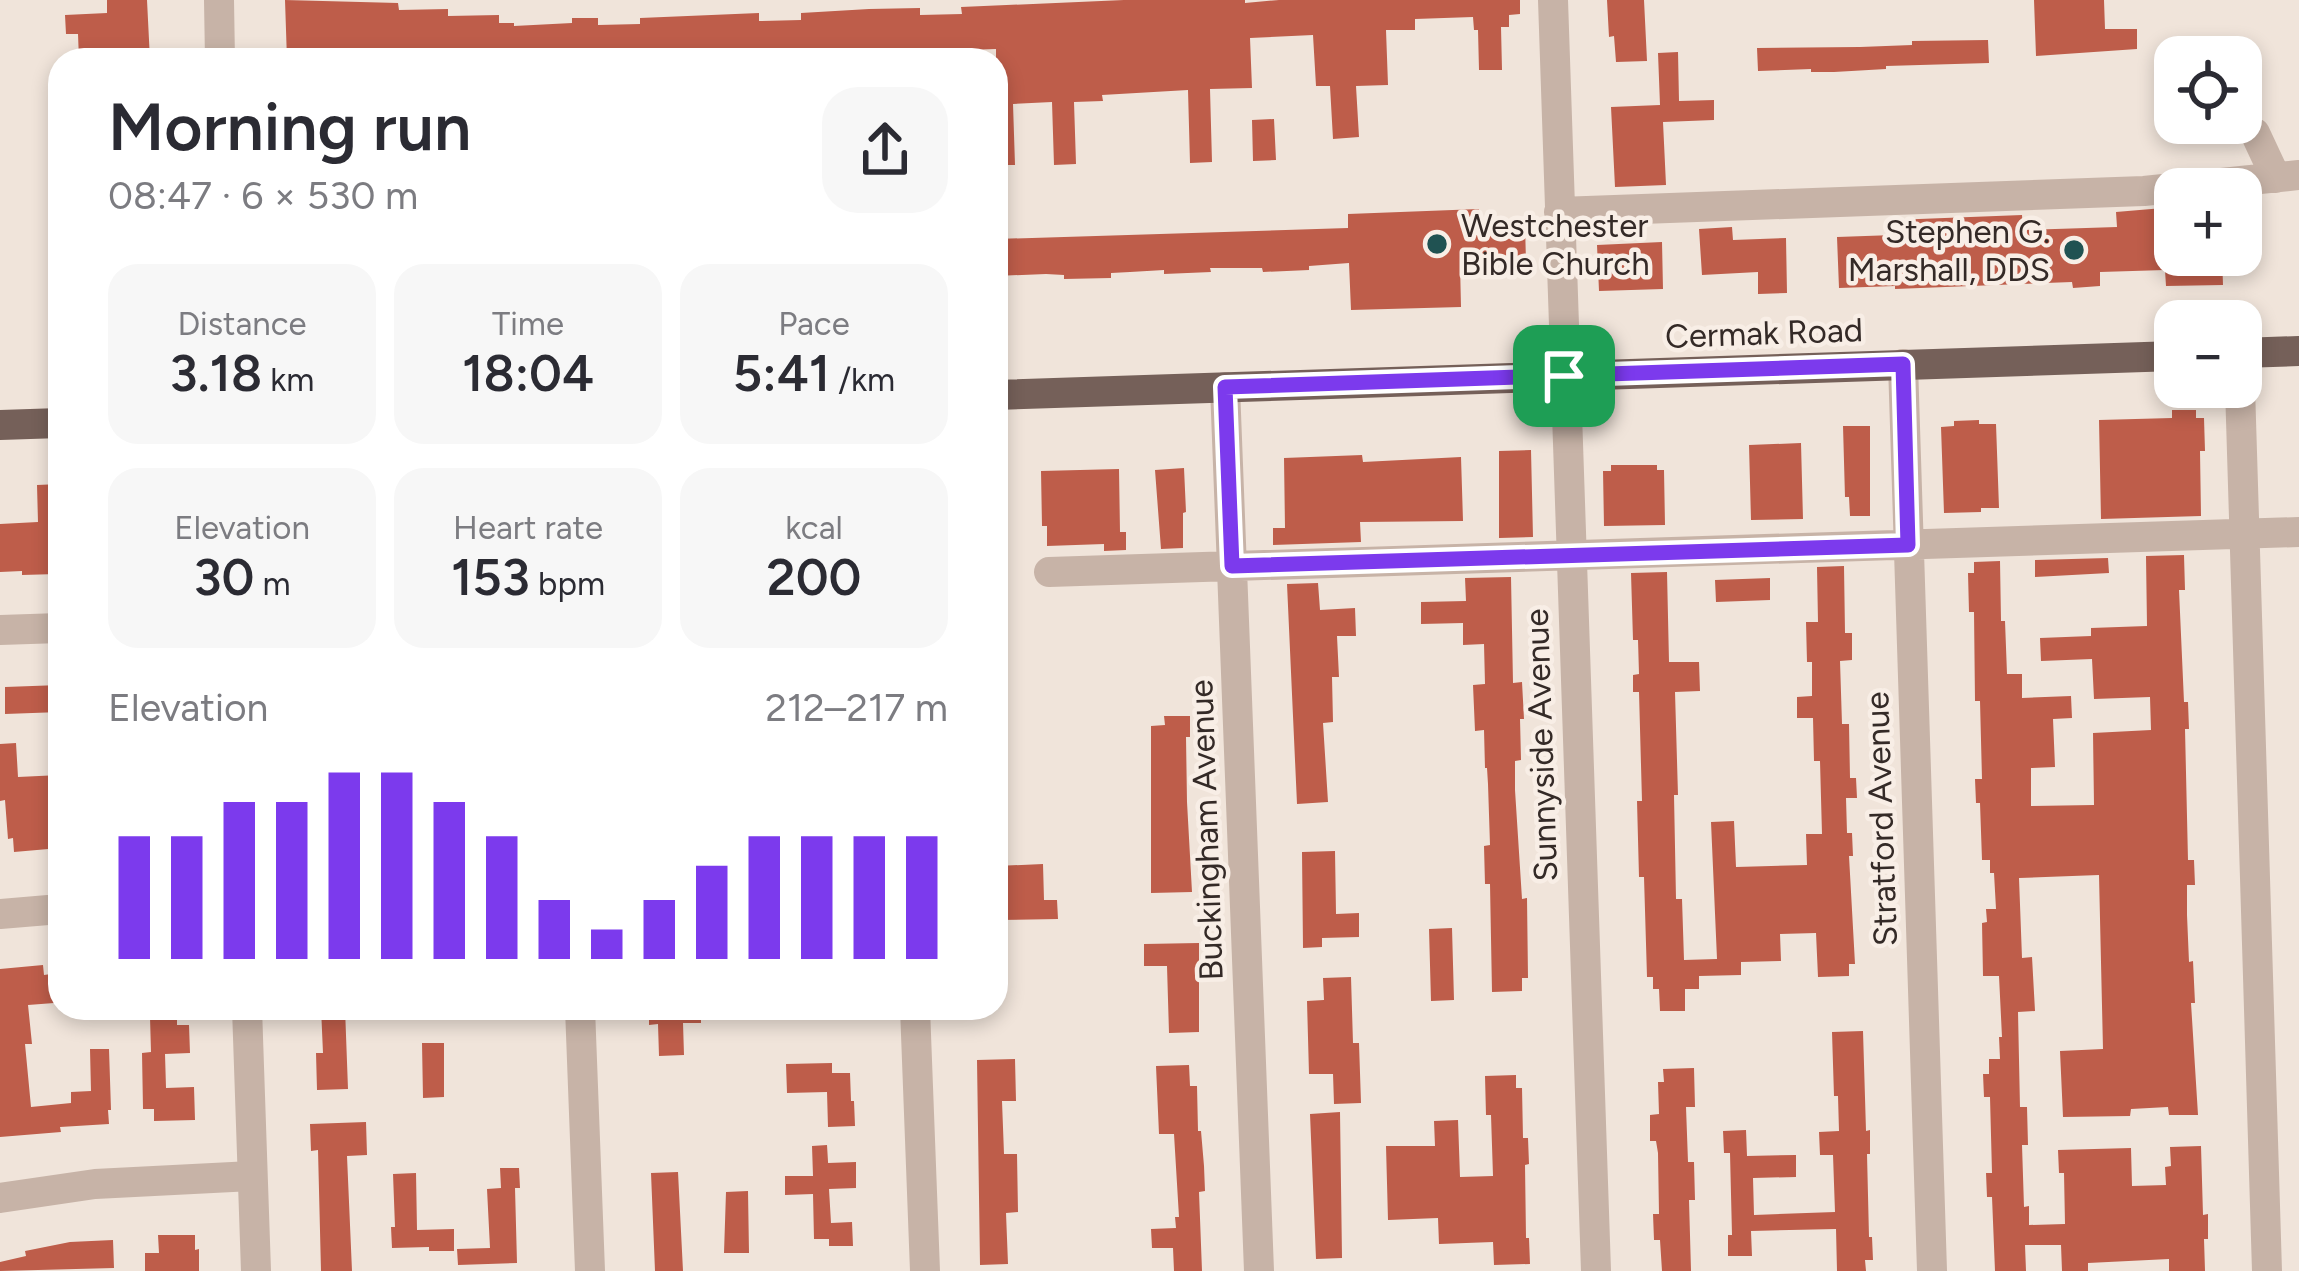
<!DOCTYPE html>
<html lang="en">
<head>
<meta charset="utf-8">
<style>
	body { margin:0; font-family:Figtree,sans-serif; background:#f7f7f7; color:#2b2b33; height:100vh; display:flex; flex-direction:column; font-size:45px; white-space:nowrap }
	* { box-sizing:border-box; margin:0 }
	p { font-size:39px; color:#7c7c81 }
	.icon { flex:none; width:66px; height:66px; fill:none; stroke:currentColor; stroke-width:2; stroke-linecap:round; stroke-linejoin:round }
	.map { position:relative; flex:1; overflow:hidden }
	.drawer { position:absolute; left:48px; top:48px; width:960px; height:972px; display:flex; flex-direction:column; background:#fff; border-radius:36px; box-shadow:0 6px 18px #0003 }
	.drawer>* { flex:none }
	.fabs { position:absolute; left:2154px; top:36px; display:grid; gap:24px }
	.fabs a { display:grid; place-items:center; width:108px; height:108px; border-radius:24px; background:#fff; box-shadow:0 6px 18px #0003; font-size:60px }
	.pin { position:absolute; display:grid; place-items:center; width:102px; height:102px; color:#fff; margin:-51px; border-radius:24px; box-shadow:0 6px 18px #0006 }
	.round { display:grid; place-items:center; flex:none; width:126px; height:126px; border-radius:36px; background:#f7f7f7 }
	.overview { display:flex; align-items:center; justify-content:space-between; height:204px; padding:0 60px }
	h1 { font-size:66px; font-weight:600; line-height:90px }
	.metrics { display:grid; grid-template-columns:repeat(3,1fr); gap:18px; height:204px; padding:12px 60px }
	.metrics div { display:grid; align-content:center; border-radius:30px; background:#f7f7f7; text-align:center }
	.metrics b { font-size:51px; font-weight:600 }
	.metrics small { font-size:33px; font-weight:400 }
	.metrics p { font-size:33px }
	.chart { height:336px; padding:24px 60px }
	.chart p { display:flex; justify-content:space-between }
	.chart svg { width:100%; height:216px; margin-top:12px; stroke:#7c3aed; stroke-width:6 }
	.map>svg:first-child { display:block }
</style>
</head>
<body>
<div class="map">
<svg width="2299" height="1271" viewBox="0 0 2299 1271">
	<rect width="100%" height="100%" fill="#f0e4da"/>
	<path fill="#be5d4a" d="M107,0H147L150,60H79L78,34H66L65,15L107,13Z
		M285,0L398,3L399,10L448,9V16L499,15V23H514V26L572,23V18H598V25L640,24V18L759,13V21L801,20V13L869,9L920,8V15L962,14L961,7L1124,0H1245V3L1279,0H1520V14L1509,15V27H1501L1502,70H1479L1478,30H1474L1473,17L1415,19V30H1386L1388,85L1356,86L1359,137L1333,139L1330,86H1316L1313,35L1250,38L1252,88L1210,89L1212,162L1190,163L1188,90L1102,95L1103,101L1074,102L1076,164L1054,165L1052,102L1013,104L1015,165H996V49L654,60H574L573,50L515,53V57L475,59L474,51L398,53V60H287Z
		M1607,0H1644L1647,61L1616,62L1614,36L1609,37Z
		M2034,0H2104L2105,29H2137V49L2036,56Z
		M1988,40L1989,63L1886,66V69L1834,72H1811V69L1758,71L1757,48L1860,47L1912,45V41Z
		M1678,52L1679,101L1714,100V120L1663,122L1666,185L1615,187L1611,107L1660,105L1658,53Z
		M1274,119L1276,160L1253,161L1252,120Z
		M2175,207V255H2222L2223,285L2166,286L2165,270L2100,272V286L2073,288L2072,282L1895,289V286L1839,288L1837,237L1894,235L1893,220L2022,215L2023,230L2117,227L2116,212Z
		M1479,209L1480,226L1525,224L1526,262L1460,264L1461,307L1351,310L1349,263L1309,266V270L1263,272L1262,268H1210L1211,272L1164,274V270L1130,272L1111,273V278L1064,279V275L1046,274L996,276V239L1348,228V214Z
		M1732,227L1733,240L1786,238L1787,293L1758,294V272L1702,275L1699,229Z
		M1662,242L1663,289L1599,291L1597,245Z
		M2172,410H2196V418H2204L2205,451H2200L2201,516L2101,519L2099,420L2172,418Z
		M1979,420V424H1996L1999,508H1981V512L1944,513L1941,427L1954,426V421Z
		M1843,426H1870V516H1850L1849,497H1845Z
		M1801,443L1803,519L1751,520L1749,445Z
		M1531,450L1533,537L1499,538V451Z
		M1362,455L1363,462L1461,457L1463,521L1360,522L1361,542L1273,545V528H1285L1284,458Z
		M1611,465H1657V470H1664L1665,525L1604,526L1603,471H1611Z
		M1184,468L1186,512L1183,513V548L1161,549L1155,470Z
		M1119,469L1120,532H1126V550L1104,551V544L1047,546V526H1042L1041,471Z
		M60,484V558H57V574L22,575V571L0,572V524L38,522L37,485Z
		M2184,555L2185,590H2179L2184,702H2188L2189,729H2185L2188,860H2194L2195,885H2187V915L2189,962L2193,961L2195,1003H2191L2198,1115H2169L2168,1107L2131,1109L2130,1116L2063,1117L2060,1051L2103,1049L2099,875L2019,878L2022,958L2032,957L2035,1011L2018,1012L2020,1107H2027L2028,1145H2022L2024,1207L2029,1206V1225L2065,1224L2064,1173H2059L2058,1150L2131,1148L2132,1186L2166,1185L2165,1167L2171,1166L2170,1147L2201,1146L2203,1215L2208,1214V1239H2204L2205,1271H2169V1259L2088,1263V1271H2062L2061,1245H2025L2026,1271H1995L1992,1197H1987L1986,1173H1992L1990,1097H1984L1983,1074H1989V1059H2000L1999,1037H2002L1999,976H1983L1982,923L1987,922L1986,909H1996L1994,873H1990V860H1982L1980,803H1976L1975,779H1982L1980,701H1975L1974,612H1969L1968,573H1974V562L2000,561L2001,621H2005L2007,674H2022V698L2071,696L2072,718L2053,719L2055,767L2031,768V806L2094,805L2093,733L2151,730L2150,697L2094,699L2092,659L2041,661L2040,638L2091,636V628L2147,626L2146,556Z
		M2108,558L2109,573L2035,577V560Z
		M1844,566L1845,633H1852V660L1840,661L1842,724H1849L1850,778H1856L1857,798H1846L1847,833H1852L1853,856H1849L1855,964H1849V976L1818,977L1816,933L1780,934L1781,961L1741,962V975L1699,976V989H1685V1011H1660L1659,989H1653V977H1647L1644,877H1639L1637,801H1642L1639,692H1633V675L1639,674L1638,640H1633L1631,573L1667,572L1669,662H1699L1700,691L1675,692L1678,795H1674L1676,899H1682L1684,960L1717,959L1711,822L1734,821L1736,867L1807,865L1806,834H1822L1820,761H1814L1813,718H1797V697L1812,696V662H1807L1806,622H1818L1817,567Z
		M1511,577L1513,683L1522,682L1524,719H1520L1521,760L1515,761V790L1522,899L1527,898L1528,978H1522V991L1492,992L1490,884H1485L1484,846L1490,845L1488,784L1487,768H1485L1484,730L1475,731L1473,685L1485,684L1484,644L1463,645V623L1421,624V602L1466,601L1465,578Z
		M1770,578V600L1716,602L1715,580Z
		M1318,583L1320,610L1355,608L1356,636H1337L1339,677H1332L1333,722L1323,723L1328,802L1297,804L1287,584Z
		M60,685V712L5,714V687Z
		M1164,716H1190V737H1186L1187,802L1192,892L1151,893V726L1165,725Z
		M16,743L18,777L60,775V848L14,852L13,838L8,839L5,800L0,801V744Z
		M1335,851L1336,914L1359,913V937L1322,938V947L1303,948L1302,852Z
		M1043,864L1044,900H1057L1058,919L996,920V866Z
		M1452,928L1454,1000L1431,1001L1429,929Z
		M1199,943V1032L1169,1033L1167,966H1144V944Z
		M43,965L44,975L51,974L54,1003L28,1005L32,1044H25L31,1107L71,1103V1092L91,1091L90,1049H109L111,1110H108L109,1124L60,1127L61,1132L0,1137V969Z
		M1351,977L1353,1043H1359L1361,1103L1334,1104L1333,1074H1309L1307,1001L1324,1000L1323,978Z
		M321,1008H345L348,1089L317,1090L316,1053H323Z
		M649,1008H701V1023H683L684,1055L659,1056L658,1024L649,1025Z
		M177,1016V1025H189L190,1053L165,1054L166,1088L194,1087L195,1120L154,1121V1109H143L142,1053L151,1052L150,1017Z
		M1863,1031L1866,1131L1870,1130V1154H1867L1869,1237H1872L1873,1260H1865L1866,1271H1837L1836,1229L1751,1231L1752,1256H1728V1235H1732L1730,1153H1724L1723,1131L1746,1130L1747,1156L1796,1155V1177L1753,1178L1754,1215L1835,1212L1833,1155H1820L1819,1132L1839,1131L1838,1096H1834L1832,1032Z
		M422,1043H444V1097L423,1098Z
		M1015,1059L1016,1101H1002L1004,1154H1017L1018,1212L1006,1213L1008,1264L980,1265L977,1060Z
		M832,1063V1073H850L851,1101H854L855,1126L828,1127L827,1092L787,1093L786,1064Z
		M1189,1065L1190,1086H1197L1198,1131H1201L1204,1166L1205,1191L1199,1192L1202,1271H1174L1173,1248H1152L1151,1229L1176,1228L1175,1217H1179L1174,1134H1159L1156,1066Z
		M1694,1068L1695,1107H1686L1688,1162H1694L1695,1200H1689L1691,1271H1662L1660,1240H1654L1653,1214H1659L1658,1153L1656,1141H1650V1115L1659,1114L1658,1082H1664L1663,1069Z
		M1516,1075V1088H1522L1523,1138H1528L1529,1164L1525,1165L1526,1238H1529L1530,1264L1494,1265L1493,1242L1439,1244L1438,1218L1388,1220L1386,1146H1435L1434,1121L1458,1120L1460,1177L1493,1176L1491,1115H1486L1485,1076Z
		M1340,1112L1342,1258L1316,1259L1310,1114Z
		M366,1122L367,1155L347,1156L352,1271H321L318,1150L311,1151L310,1124Z
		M827,1145L829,1178L828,1163L856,1162V1188L829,1189L831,1223L852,1222L853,1246H829V1239H814L813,1194L785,1195V1176H813L812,1146Z
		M500,1168H519L520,1188H515L517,1263L458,1265L457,1249L490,1248L487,1189L501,1188Z
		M678,1172L683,1271H655L651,1173Z
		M416,1173L417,1230L454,1229V1251H429V1247L392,1248L391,1227H395L393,1174Z
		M748,1191L749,1253H724L726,1192Z
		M158,1235H195V1250L199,1249V1271H145V1253H159Z
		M113,1240L114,1268L0,1271V1262L26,1256L25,1251L70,1242Z"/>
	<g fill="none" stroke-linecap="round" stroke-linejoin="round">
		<path stroke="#c7b3a7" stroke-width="30" d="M219,0L220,60
			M1553,0L1596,1271
			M2255,133L2276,178
			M1559,212L2144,191L2299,175
			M1903,364L1932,1271
			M1225,387L1259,1271
			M2240,387L2267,1271
			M1049,572L2299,532
			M0,630L60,628
			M0,914L60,909
			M247,1008L256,1271
			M580,1008L590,1271
			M915,1008L925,1271
			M0,1198L95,1184L252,1176"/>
		<path stroke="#756059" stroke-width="30" d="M2241,353L2299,351
			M996,395L2175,356
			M0,425L60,423"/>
	</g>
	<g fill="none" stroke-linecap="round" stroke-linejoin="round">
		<defs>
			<path id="route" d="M1903,364L1908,545L1232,566L1225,387Z"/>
		</defs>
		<use href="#route" stroke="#fff" stroke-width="24"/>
		<use href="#route" stroke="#7c3aed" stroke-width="15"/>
	</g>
	<g fill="#205252" stroke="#f8eee6" stroke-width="4.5">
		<circle cx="1437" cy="244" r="12"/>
		<circle cx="2074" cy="250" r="12"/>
	</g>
	<g text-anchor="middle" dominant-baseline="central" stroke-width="9" stroke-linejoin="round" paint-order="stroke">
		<g font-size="33" fill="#342a27" stroke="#f8eee6" text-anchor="start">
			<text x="1461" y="225">Westchester<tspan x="1461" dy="38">Bible Church</tspan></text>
			<text x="2050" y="231" text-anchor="end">Stephen G.<tspan x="2050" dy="38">Marshall, DDS</tspan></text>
		</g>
		<g font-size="33" fill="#342a27" stroke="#f8eee6">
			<text transform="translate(1764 333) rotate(-2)">Cermak Road</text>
			<text transform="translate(1541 745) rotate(-92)">Sunnyside Avenue</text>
			<text transform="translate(1881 819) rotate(-92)">Stratford Avenue</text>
			<text transform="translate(1206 830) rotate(-92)">Buckingham Avenue</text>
		</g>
	</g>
</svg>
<div class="fabs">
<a><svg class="icon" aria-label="locate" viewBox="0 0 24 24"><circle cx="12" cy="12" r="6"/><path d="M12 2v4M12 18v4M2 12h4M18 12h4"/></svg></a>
<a>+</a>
<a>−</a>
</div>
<div class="pin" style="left:1564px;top:376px;background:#1e9e55"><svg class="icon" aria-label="arrive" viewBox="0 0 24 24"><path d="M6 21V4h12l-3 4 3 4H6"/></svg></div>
<section class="drawer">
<div class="overview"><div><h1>Morning run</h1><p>08:47 · 6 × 530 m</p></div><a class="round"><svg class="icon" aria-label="share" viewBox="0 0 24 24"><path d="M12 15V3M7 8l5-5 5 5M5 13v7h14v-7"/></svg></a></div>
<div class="metrics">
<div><p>Distance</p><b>3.18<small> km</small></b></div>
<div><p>Time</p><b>18:04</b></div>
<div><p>Pace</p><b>5:41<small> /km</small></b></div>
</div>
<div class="metrics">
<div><p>Elevation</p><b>30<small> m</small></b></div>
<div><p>Heart rate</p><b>153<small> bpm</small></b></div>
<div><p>kcal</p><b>200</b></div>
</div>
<div class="chart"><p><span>Elevation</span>212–217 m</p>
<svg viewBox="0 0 160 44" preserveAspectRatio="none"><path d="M5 44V19M15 44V19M25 44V12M35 44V12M45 44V6M55 44V6M65 44V12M75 44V19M85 44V32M95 44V38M105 44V32M115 44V25M125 44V19M135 44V19M145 44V19M155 44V19"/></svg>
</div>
</section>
</div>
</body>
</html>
